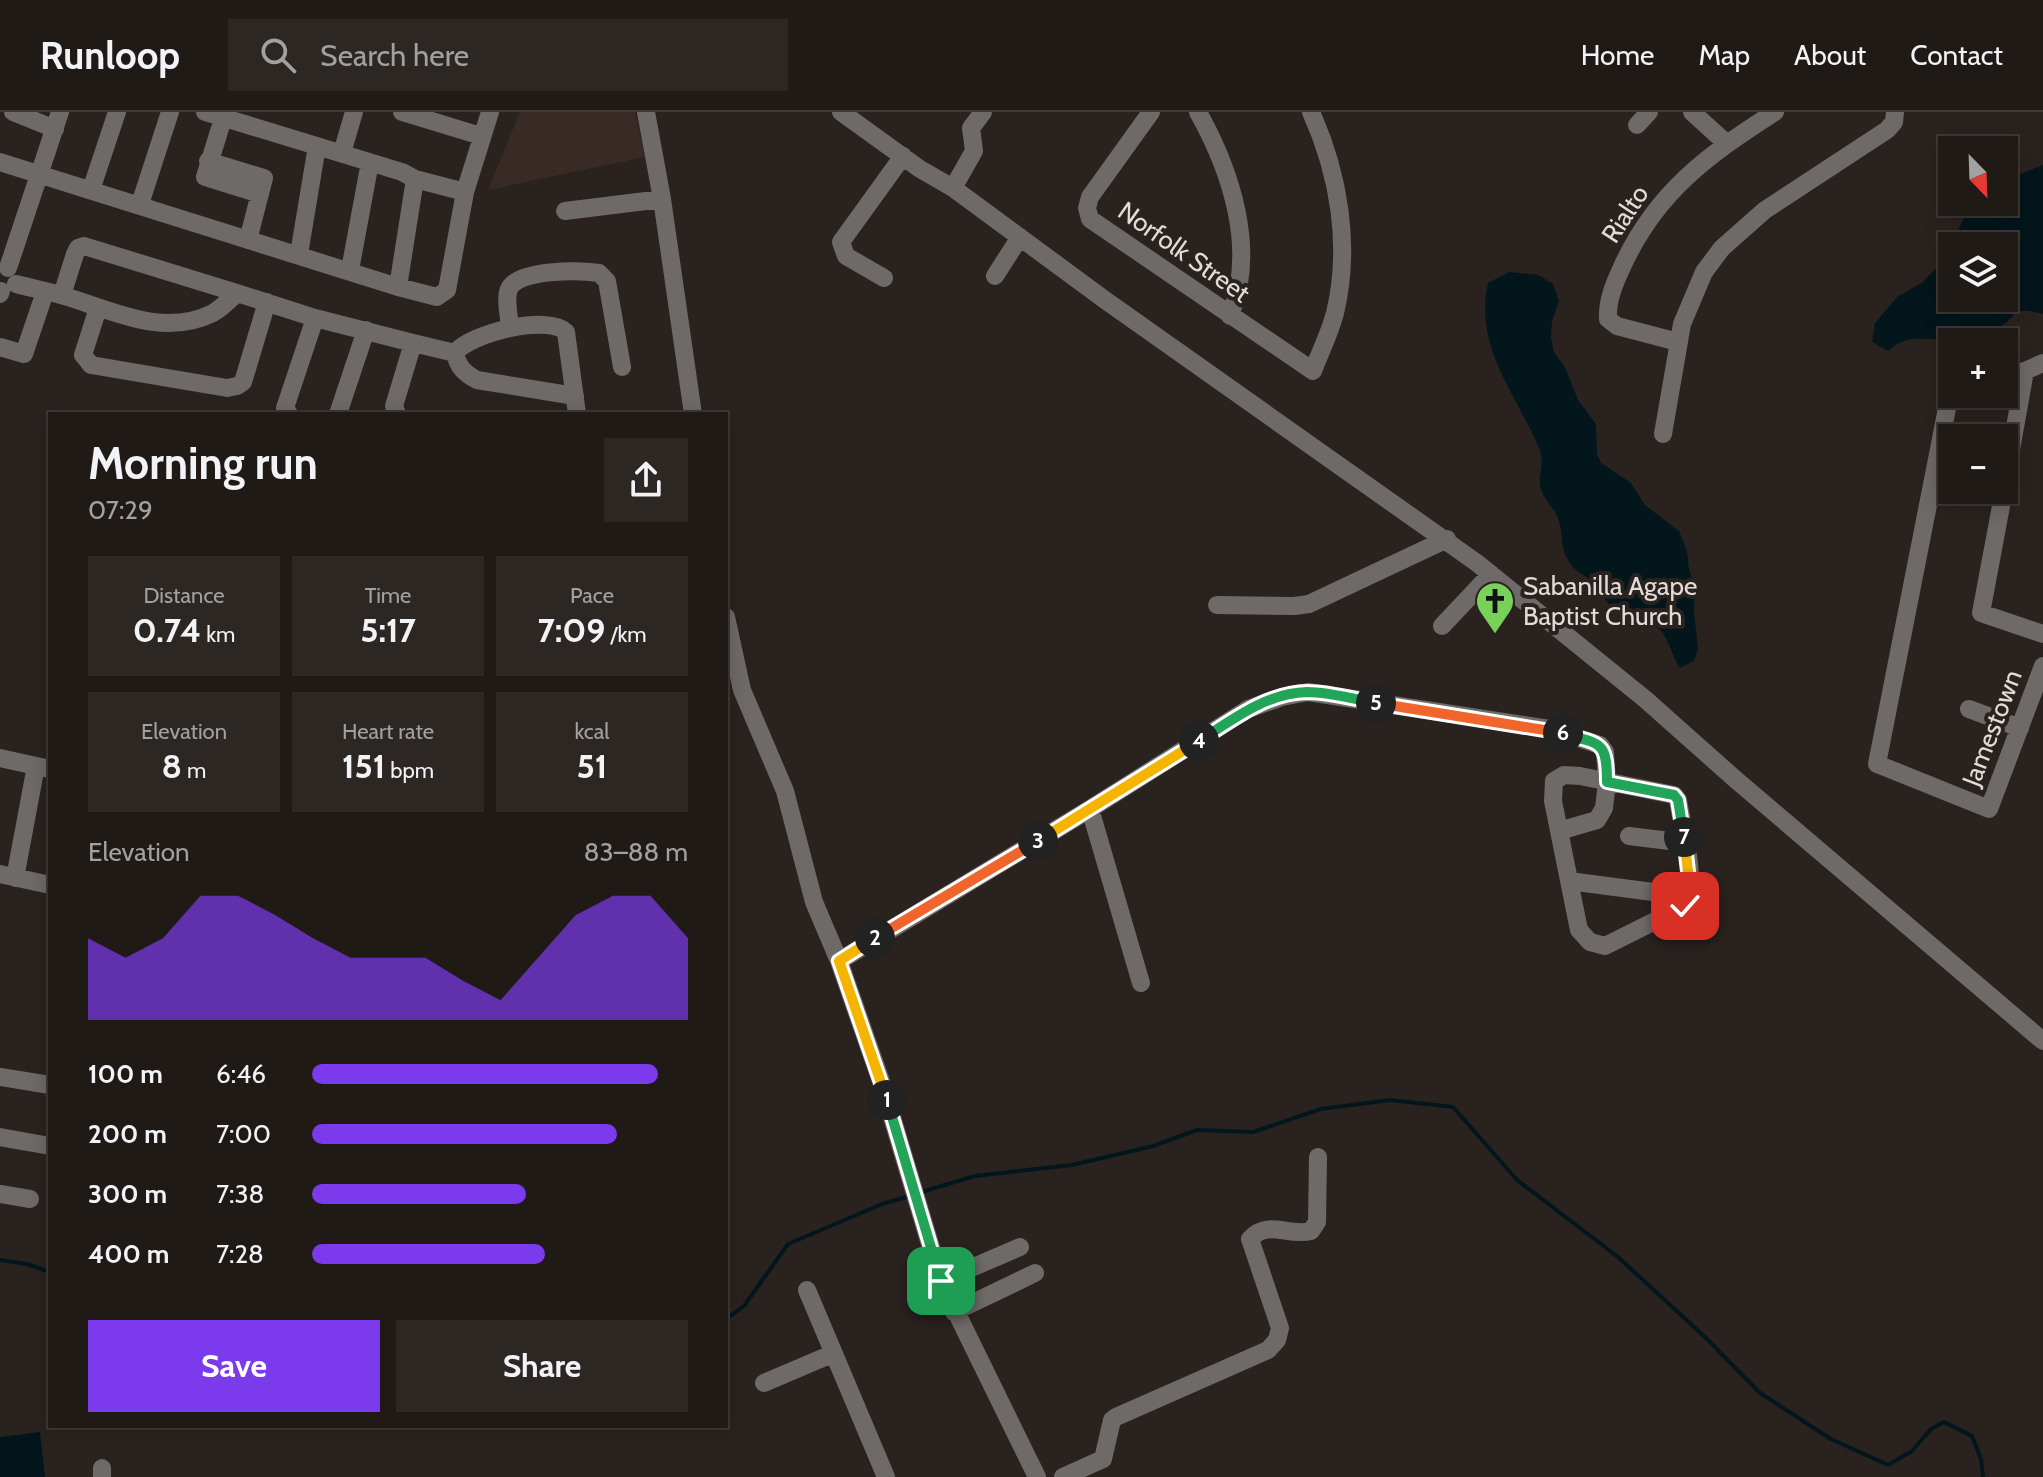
<!DOCTYPE html>
<html lang="en">
<head>
<meta charset="utf-8">
<style>
	body { margin:0; font-family:Cabin,sans-serif; background:#2d2724; color:#f1f3f6; height:100vh; display:flex; flex-direction:column; font-size:30px; white-space:nowrap }
	* { box-sizing:border-box; margin:0 }
	p { font-size:26px; color:#a2a1a1 }
	.icon { flex:none; width:44px; height:44px; fill:none; stroke:currentColor; stroke-width:2; stroke-linecap:round; stroke-linejoin:round }
	.map { position:relative; flex:1; overflow:hidden }
	.drawer { position:absolute; left:48px; top:300px; width:680px; height:1016px; display:flex; flex-direction:column; background:#201a17; border-radius:0px; box-shadow:0 4px 20px #0003,0 0 0 2px #3d3836 }
	.drawer>* { flex:none }
	.needle { width:52px; rotate:157deg }
	.buttons { position:absolute; left:1938px; top:24px; display:grid; gap:16px }
	.buttons a { display:grid; place-items:center; width:80px; height:80px; border-radius:0px; background:#201a17; box-shadow:0 4px 20px #0003,0 0 0 2px #3d3836; font-size:40px }
	.pin { position:absolute; display:grid; place-items:center; width:68px; height:68px; color:#fff; margin:-34px; border-radius:16px; box-shadow:0 4px 12px #0006 }
	.km { position:absolute; width:40px; height:40px; margin:-20px; border-radius:50%; background:#222; color:#fff; font-size:22px; line-height:40px; text-align:center }
	.round { display:grid; place-items:center; flex:none; width:84px; height:84px; border-radius:0px; background:#2d2724 }
	.head { display:flex; align-items:center; justify-content:space-between; height:136px; padding:0 40px }
	h1 { font-size:44px; font-weight:700; line-height:60px }
	.metrics { display:grid; grid-template-columns:repeat(3,1fr); gap:12px; height:136px; padding:8px 40px }
	.metrics div { display:grid; align-content:center; border-radius:0px; background:#2d2724; text-align:center }
	.metrics b { font-size:34px; font-weight:700 }
	.metrics small { font-size:22px; font-weight:400 }
	.metrics p { font-size:22px }
	.chart { height:224px; padding:16px 40px }
	.chart p { display:flex; justify-content:space-between }
	.chart svg { width:100%; height:144px; margin-top:8px; fill:#7c3aed; opacity:.7 }
	.action { display:flex; gap:16px; margin-top:auto; padding:16px 40px }
	.action a { flex:1; height:92px; border-radius:0px; background:#7c3aed; color:#fff; font-size:32px; font-weight:700; line-height:92px; text-align:center }
	.action a+a { background:#2d2724; color:#f1f3f6 }
	ul { padding:0 40px; list-style:none; font-size:26px }
	li { display:grid; grid-template-columns:128px 96px 1fr; align-items:center; height:60px }
	li i { height:20px; border-radius:10px; background:#7c3aed }
	header { display:flex; align-items:center; gap:48px; box-sizing:border-box; height:112px; padding:0 40px; background:#201a17; border-bottom:2px solid #3d3836 }
	header strong { font-size:38px }
	nav { display:flex; gap:44px; margin-inline-start:auto; font-size:28px }
	.search { width:560px; height:72px; background:#2d2724; display:flex; align-items:center; gap:20px; box-sizing:border-box; padding:0 28px; border-radius:0px; color:#a2a1a1; font-size:30px }
	.map>svg:first-child { display:block }
</style>
</head>
<body>
<header>
<strong>Runloop</strong>
<div class="search"><svg class="icon" aria-label="search" viewBox="0 0 24 24"><circle cx="10" cy="10" r="6"/><path d="M15 15l6 6"/></svg>Search here</div>
<nav><a>Home</a><a>Map</a><a>About</a><a>Contact</a></nav>
</header>
<div class="map">
<svg width="2043" height="1365" viewBox="0 0 2043 1365">
	<rect width="100%" height="100%" fill="#2a221f"/>
	<path fill="#382a24" d="M520,0H635L645,45L488,78Z"/>
	<path fill="#03161c" fill-rule="evenodd" d="M2043,53V202C2007,192 2019,207 1994,218C1984,222 1979,215 1970,215C1957,214 1951,224 1941,227C1939,228 1930,227 1928,227C1912,225 1900,228 1888,239L1872,230L1875,211L1897,185L1923,170L1943,149L1972,90H2004V68ZM1952,134H2004V186H1952Z
		M1509,160L1538,163L1553,172L1559,189L1552,209L1551,226L1554,240L1565,255L1578,288L1596,312L1597,342L1601,351L1631,371L1645,393L1679,419L1687,439L1689,457L1695,474L1694,499L1698,537L1694,549L1680,556C1672,545 1669,527 1660,518C1647,505 1627,501 1611,493C1603,488 1603,481 1597,474C1591,466 1580,463 1573,455C1556,432 1566,426 1557,404C1552,393 1541,385 1540,372C1539,358 1545,351 1539,336C1515,280 1474,235 1488,171Z
		M40,1320L45,1365H0V1325Z"/>
	<g fill="none" stroke-linecap="round" stroke-linejoin="round">
		<path stroke="#03161c" stroke-width="4" d="M918,1081L975,1064L1072,1053L1153,1034L1197,1018L1253,1020L1321,997L1390,988L1453,995L1517,1068L1618,1145L1705,1225L1760,1281L1831,1327L1888,1353L1912,1339L1931,1317L1944,1310L1972,1324L1981,1347L1983,1365
			M0,1148L27,1152L50,1160
			M726,1207L744,1194L788,1132L882,1092L910,1084"/>
		<path stroke="#6e6a68" stroke-width="18" d="M13,0L55,17
			M205,0L402,60L415,67L465,80
			M225,0L205,65L260,82
			M402,0L481,24
			M646,0L662,87L693,302
			M841,0L920,57L953,76L1105,188L1477,451L1645,587L1735,667L2043,929
			M1151,0L1090,85L1087,96L1090,107L1313,259C1320,240 1330,221 1335,201C1351,134 1339,62 1311,0
			M1198,0C1231,59 1257,137 1230,204
			M1692,0L1726,31
			M1637,13L1649,0
			M342,41L354,0
			M208,49L264,66L248,128
			M0,50L398,175L437,185L447,178L465,80L490,0
			M953,76L974,39L971,16L983,0
			M91,78L117,0
			M140,92L170,0
			M565,99L662,87
			M299,142L317,34
			M8,156L60,0
			M350,158L370,50
			M995,164L1020,125
			M884,166L846,144L841,130L903,44
			M16,172C31,176 48,179 64,184C112,198 163,226 213,201C222,196 230,187 237,181L315,206L413,231
			M398,175L415,67
			M0,182L1,179
			M62,183L75,142L78,136L84,134L237,181
			M98,196L83,243L91,253L227,276L237,274L243,270L267,190
			M510,215C509,204 505,186 509,177C518,157 580,158 599,161L607,169L622,255
			M1678,230L1617,214L1608,207C1607,189 1614,172 1622,155C1656,80 1708,43 1775,0
			M0,235L24,242L45,180
			M455,241C458,255 464,261 477,268L575,284
			M2004,264L2025,259L2043,251
			M1952,271L1877,652L1989,697L2043,554
			M289,302L285,296L315,206
			M338,302L366,218
			M397,302L394,294L413,231L455,241C470,221 548,202 566,220L577,302
			M1663,322L1682,212L1704,160L1722,136L1765,98L1887,18L1894,10L1895,0
			M2004,377L2025,259
			M2004,378L1981,501L2043,522
			M1217,493L1294,494L1309,492L1447,427
			M726,505L742,578L785,679L814,790L839,849L883,975L941,1169L1037,1365
			M1442,514L1491,462
			M1969,597L2020,616
			M0,646L50,657
			M1564,663L1580,664L1674,683L1678,688C1682,713 1698,773 1685,794L1605,834L1590,830L1579,818L1553,689L1554,669Z
			M1090,697L1141,871
			M1629,724L1686,731
			M0,762L50,773
			M15,766L36,654
			M1569,769L1691,785
			M839,849L1090,697L1248,597L1282,585L1308,580L1550,617L1600,633L1605,640L1607,670L1604,696L1597,708L1559,719
			M0,965L50,973
			M0,1025L50,1034
			M0,1082L30,1087
			M941,1169L1020,1135
			M807,1178L886,1365
			M954,1200L1035,1161
			M764,1271L832,1242
			M102,1356V1365
			M1063,1365L1103,1347L1112,1308L1116,1305L1268,1238L1277,1228L1280,1216L1250,1127C1268,1107 1288,1125 1311,1119L1317,1110L1318,1045"/>
	</g>
	<g fill="none" stroke-linecap="round" stroke-linejoin="round">
		<defs>
			<path id="split-1" d="M887,988L941,1169"/>
			<path id="split-2" d="M875,826L839,849L887,988"/>
			<path id="split-3" d="M875,826L1038,729"/>
			<path id="split-4" d="M1038,729L1199,629"/>
			<path id="split-5" d="M1199,629C1232,608 1266,581 1307,580C1329,580 1354,587 1376,591"/>
			<path id="split-6" d="M1376,591L1563,621"/>
			<path id="split-7" d="M1563,621C1600,633 1607,627 1607,670L1674,683L1678,688L1684,725"/>
			<path id="split-8" d="M1684,725L1691,785L1685,794"/>
		</defs>
		<use href="#split-1" stroke="#fff" stroke-width="16"/>
		<use href="#split-2" stroke="#fff" stroke-width="16"/>
		<use href="#split-3" stroke="#fff" stroke-width="16"/>
		<use href="#split-4" stroke="#fff" stroke-width="16"/>
		<use href="#split-5" stroke="#fff" stroke-width="16"/>
		<use href="#split-6" stroke="#fff" stroke-width="16"/>
		<use href="#split-7" stroke="#fff" stroke-width="16"/>
		<use href="#split-8" stroke="#fff" stroke-width="16"/>
		<use href="#split-1" stroke="#22a559" stroke-width="10"/>
		<use href="#split-2" stroke="#f5b400" stroke-width="10"/>
		<use href="#split-3" stroke="#f0652b" stroke-width="10"/>
		<use href="#split-4" stroke="#f5b400" stroke-width="10"/>
		<use href="#split-5" stroke="#22a559" stroke-width="10"/>
		<use href="#split-6" stroke="#f0652b" stroke-width="10"/>
		<use href="#split-7" stroke="#22a559" stroke-width="10"/>
		<use href="#split-8" stroke="#f5b400" stroke-width="10"/>
	</g>
	<defs>
		<symbol id="church-pin" viewBox="-11 -11 22 30"><path d="M0 17L-7.5 6A9.5 9.5 0 1 1 7.5 6Z" fill="#78d158" stroke="#2a221f"/><path d="M-1.2-6h2.4v3.5h3.3v2.4h-3.3V6h-2.4V-.1h-3.3v-2.4h3.3Z" fill="#111"/></symbol>
	</defs>
	<g fill-rule="evenodd">
		<use href="#church-pin" x="1473" y="467" width="44" height="60"/>
	</g>
	<g text-anchor="middle" dominant-baseline="central" stroke-width="8" stroke-linejoin="round" paint-order="stroke">
		<g font-size="26" fill="#e2dcd9" stroke="#2a221f">
			<text transform="translate(1625 102) rotate(-57)">Rialto</text>
			<text transform="translate(1184 140) rotate(35)">Norfolk Street</text>
			<text transform="translate(1992 616) rotate(-69)">Jamestown</text>
		</g>
		<g font-size="26" fill="#e2dcd9" stroke="#2a221f" text-anchor="start">
			<text x="1523" y="474">Sabanilla Agape<tspan x="1523" dy="30">Baptist Church</tspan></text>
		</g>
	</g>
</svg>
<div class="buttons">
<a><svg class="needle" viewBox="-14 -14 28 28"><path d="M0-13l5 13h-10z" fill="#e53935"/><path d="M0 13l5-13h-10z" fill="#a2a1a1"/></svg></a>
<a><svg class="icon" aria-label="layers" viewBox="0 0 24 24"><path d="M12 4l9 5-9 5-9-5zM3 14l9 5 9-5"/></svg></a>
<a>+</a>
<a>−</a>
</div>
<div class="pin" style="left:941px;top:1169px;background:#1e9e55"><svg class="icon" aria-label="arrive" viewBox="0 0 24 24"><path d="M6 21V4h12l-3 4 3 4H6"/></svg></div>
<div class="pin" style="left:1685px;top:794px;background:#d93025"><svg class="icon" aria-label="check" viewBox="0 0 24 24"><path d="M5 12l5 5 9-10"/></svg></div>
<b class="km" style="left:887px;top:988px">1</b>
<b class="km" style="left:875px;top:826px">2</b>
<b class="km" style="left:1038px;top:729px">3</b>
<b class="km" style="left:1199px;top:629px">4</b>
<b class="km" style="left:1376px;top:591px">5</b>
<b class="km" style="left:1563px;top:621px">6</b>
<b class="km" style="left:1684px;top:725px">7</b>
<section class="drawer">
<div class="head"><div><h1>Morning run</h1><p>07:29</p></div><a class="round"><svg class="icon" aria-label="share" viewBox="0 0 24 24"><path d="M12 15V3M7 8l5-5 5 5M5 13v7h14v-7"/></svg></a></div>
<div class="metrics">
<div><p>Distance</p><b>0.74<small> km</small></b></div>
<div><p>Time</p><b>5:17</b></div>
<div><p>Pace</p><b>7:09<small> /km</small></b></div>
</div>
<div class="metrics">
<div><p>Elevation</p><b>8<small> m</small></b></div>
<div><p>Heart rate</p><b>151<small> bpm</small></b></div>
<div><p>kcal</p><b>51</b></div>
</div>
<div class="chart"><p><span>Elevation</span>83–88 m</p>
<svg viewBox="0 0 160 44" preserveAspectRatio="none"><path d="M0 44V19L10 25L20 19L30 6L40 6L50 12L60 19L70 25L80 25L90 25L100 32L110 38L120 25L130 12L140 6L150 6L160 19V44z"/></svg>
</div>
<ul>
<li><b>100 m</b>6:46<i style="width:92%"></i></li>
<li><b>200 m</b>7:00<i style="width:81%"></i></li>
<li><b>300 m</b>7:38<i style="width:57%"></i></li>
<li><b>400 m</b>7:28<i style="width:62%"></i></li>
</ul>
<div class="action"><a>Save</a><a>Share</a></div>
</section>
</div>
</body>
</html>
